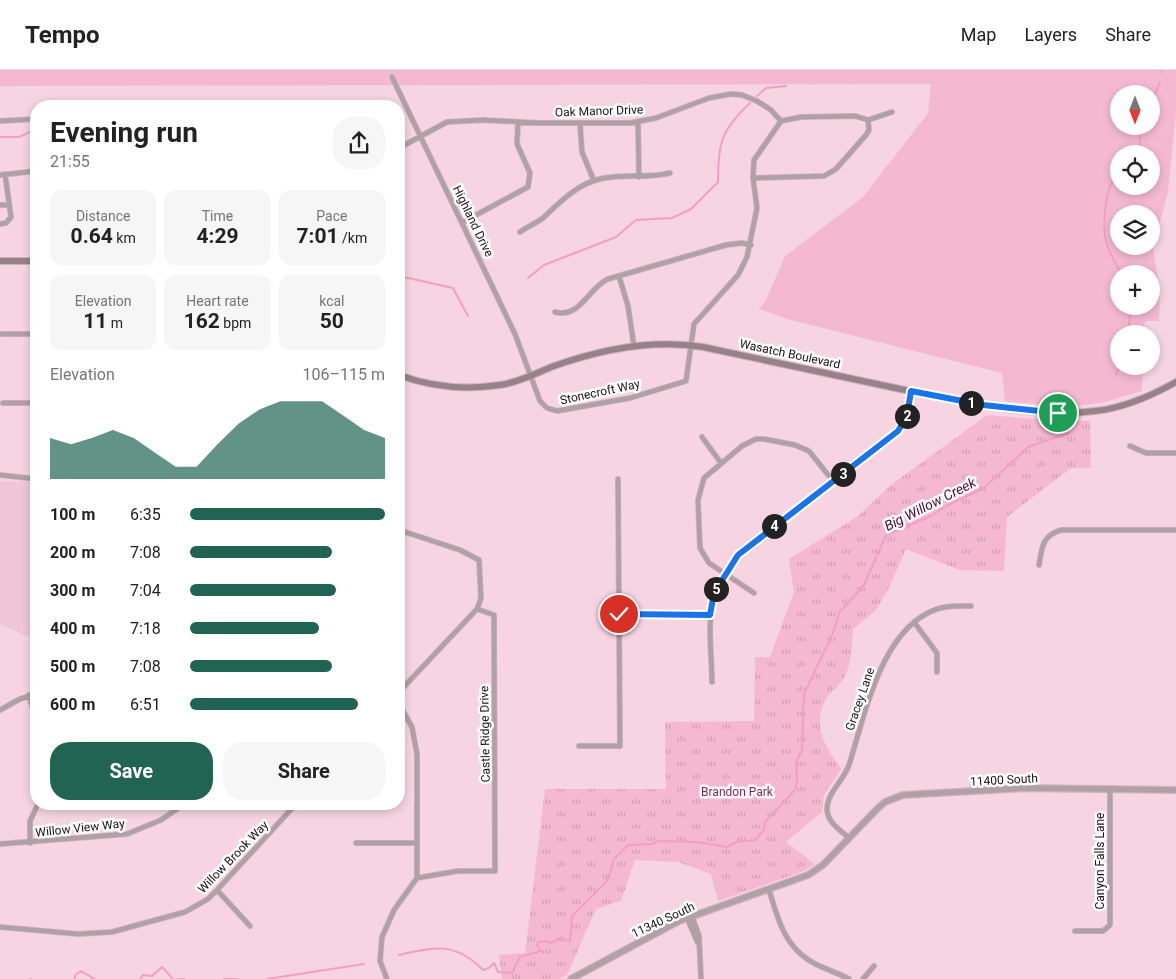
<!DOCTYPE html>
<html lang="en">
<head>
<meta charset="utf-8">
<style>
	body { margin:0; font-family:Roboto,sans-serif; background:#f6f6f6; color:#222; height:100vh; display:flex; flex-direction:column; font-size:19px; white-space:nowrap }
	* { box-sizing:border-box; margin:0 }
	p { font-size:16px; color:#767676 }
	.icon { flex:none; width:28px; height:28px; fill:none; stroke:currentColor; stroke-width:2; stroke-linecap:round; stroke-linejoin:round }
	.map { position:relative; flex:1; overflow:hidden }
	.drawer { position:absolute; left:30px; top:30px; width:375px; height:710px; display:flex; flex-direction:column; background:#fff; border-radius:20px; box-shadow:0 2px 8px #0003 }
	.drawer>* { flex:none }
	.needle { width:32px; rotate:180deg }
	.fabs { position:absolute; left:1110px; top:15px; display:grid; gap:10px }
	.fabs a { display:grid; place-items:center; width:50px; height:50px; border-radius:50%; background:#fff; box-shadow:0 2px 8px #0003; font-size:25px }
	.pin { position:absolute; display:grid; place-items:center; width:42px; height:42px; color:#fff; margin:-21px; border:2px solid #fff; border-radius:50%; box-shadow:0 1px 5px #0007 }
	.km { position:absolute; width:25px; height:25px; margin:-12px; border-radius:50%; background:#222; color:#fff; font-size:14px; line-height:25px; text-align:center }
	.round { display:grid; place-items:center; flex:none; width:52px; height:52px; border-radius:20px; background:#f6f6f6 }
	.head { display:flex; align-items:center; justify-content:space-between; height:85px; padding:0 20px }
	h1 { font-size:28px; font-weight:700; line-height:38px }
	.stats { display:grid; grid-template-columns:repeat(3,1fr); gap:8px; height:85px; padding:5px 20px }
	.stats div { display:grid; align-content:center; border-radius:12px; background:#f6f6f6; text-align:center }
	.stats b { font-size:21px; font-weight:700 }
	.stats small { font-size:14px; font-weight:400 }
	.stats p { font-size:14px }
	.chart { height:140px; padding:10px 20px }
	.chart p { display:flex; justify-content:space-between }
	.chart svg { width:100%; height:90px; margin-top:5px; fill:#226453; opacity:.7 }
	.action { display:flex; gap:10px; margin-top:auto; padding:10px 20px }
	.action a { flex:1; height:58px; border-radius:20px; background:#226453; color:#fff; font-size:20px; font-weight:700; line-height:58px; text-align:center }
	.action a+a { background:#f6f6f6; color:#222 }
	ul { padding:0 20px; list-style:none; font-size:16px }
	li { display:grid; grid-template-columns:80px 60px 1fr; align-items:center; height:38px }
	li i { height:12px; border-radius:6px; background:#226453 }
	header { display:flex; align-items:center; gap:30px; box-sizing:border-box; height:70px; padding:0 25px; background:#fff; border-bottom:1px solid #e0e0e0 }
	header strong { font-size:24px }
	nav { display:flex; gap:28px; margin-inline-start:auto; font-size:18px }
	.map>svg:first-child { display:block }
</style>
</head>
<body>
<header>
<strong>Tempo</strong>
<nav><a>Map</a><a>Layers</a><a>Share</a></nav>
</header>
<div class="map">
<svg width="1176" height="909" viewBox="0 0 1176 909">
	<defs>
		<pattern id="park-tufts" width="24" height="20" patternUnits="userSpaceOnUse" patternTransform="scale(1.25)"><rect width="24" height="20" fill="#f4b9d1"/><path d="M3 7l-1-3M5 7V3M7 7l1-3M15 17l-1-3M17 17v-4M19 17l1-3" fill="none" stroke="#d19eb3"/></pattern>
	</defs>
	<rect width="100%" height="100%" fill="#f6d4e2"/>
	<path fill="#efc6d6" d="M0,411L36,412V570L0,554Z"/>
	<path fill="#f4b9d1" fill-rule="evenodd" d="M0,0H1176V43L1168,122L1153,177L1160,222L1159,251H1145L1144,264H1119V296H1143L1142,321L1105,332L1071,337L1005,331L1002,303L787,249L759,239L766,230L785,186L863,127L928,43L931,14L0,16ZM1119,24H1151V56H1119ZM1119,84H1151V116H1119ZM1119,144H1151V176H1119ZM1119,204H1151V236H1119Z"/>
	<path fill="url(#park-tufts)" d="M987,345L1059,351H1090L1091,398H1071L1007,447L1004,501L960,500L906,479L888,520L875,541L853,559C852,576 852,593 844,608C839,616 831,621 826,629C811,656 826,678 841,699L824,725L822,742L786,772L815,794L804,801L718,831L711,804L678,792L635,790L621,831L596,839L567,905L558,909H502L499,885L525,883L545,719H666L665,652L754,651L755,587H770L794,522L789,489L858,446L891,415Z"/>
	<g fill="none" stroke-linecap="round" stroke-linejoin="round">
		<path stroke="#f59ec3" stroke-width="2" d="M1162,2L1163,0
			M757,26L766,18L786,16
			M1152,31L1160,12
			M1140,56C1137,66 1143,74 1140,84
			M0,67H19L36,59
			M1119,103C1104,115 1102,157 1107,175C1110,185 1117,195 1122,204
			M399,206L453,218L468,246
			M528,208L544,195L616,167L636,150L672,148L691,139L718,112C718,73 721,60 750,33
			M1128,264L1131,236
			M1116,305L1119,296
			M399,885C433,876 456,872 483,900L489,898L494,893L498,902L512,903L520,887L541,881L537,875L539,872L546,871L551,873L559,869L570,871L572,846L606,812L611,801L613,790L628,775L652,774L659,771L697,772L727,777L737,772L755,770L764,760L765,752L795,720L797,713L796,692L802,680L804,624L833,563L839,543L864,515L886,465L931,446L948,435L984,418L1028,377L1069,363
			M30,909H31
			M74,909L76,904L81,901L95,909
			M140,909L143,905L152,906L162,897L173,909
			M178,909H185
			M224,909H238
			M267,909L364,894"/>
		<defs>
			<path id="minor" d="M392,7L515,264L540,331L547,338L557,341L630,328L686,311L694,254L738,205L747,187L757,138L753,108L754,90L781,51
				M0,51L36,49
				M781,51L801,47L855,46L868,50L892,42
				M638,52L639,107
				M580,53L582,82L594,111
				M399,78L447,52L483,50L538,53H630L656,48L709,28L731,24L742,25L757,31L771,40L781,51
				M0,105L36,101
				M753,108L824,106L836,99L866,65L869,60L868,50
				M0,135H8
				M463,152L528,117L530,103L517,74L518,52
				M0,154L6,153L11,147L5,104
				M520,162C527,157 536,153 543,148C559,133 577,114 600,109C623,103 647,109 670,103
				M619,206L628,236L634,276
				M555,242C580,249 588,218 608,209L726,175L742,173L751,175
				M2,264H36
				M3,333H36
				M702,367L721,393
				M1130,376L1146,383H1176
				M0,405L36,409
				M399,460L460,480L479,490L481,528L477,539L399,622
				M1039,495C1042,477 1042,466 1061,460H1176
				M754,523L709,493L700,478L698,430L704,408L742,376L756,369H764L795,375L809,381L833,411
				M619,544L710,545
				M914,552L937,583V602
				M712,612C711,559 700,518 745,479L898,361L907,346L911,321
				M29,625L36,650
				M0,640L20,629L36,624
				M579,676H620L618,409
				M849,768C840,760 827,752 827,739C827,723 844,710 849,695C865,645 881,558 937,539C948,535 960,536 971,536
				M30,773V751L38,734
				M356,773H417
				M0,774L127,764L161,750L184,734
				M417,808L458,801H495L494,545L477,539
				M217,820L250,856
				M769,820C778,848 783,874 810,891C823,899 837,902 849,909
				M692,846L699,866L701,909
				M687,848L698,873
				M0,857L78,864L112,862L185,842L208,829L217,820L296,734
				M1075,861H1103L1110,855V718
				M387,909L380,891L382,867L394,840L417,808V684L412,657L399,634
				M863,909L874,896"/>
			<path id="tertiary" d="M571,909L679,851L808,805L823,795L878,738L885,732L903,725L1026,718L1176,720"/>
			<path id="secondary" d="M0,191H36
				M399,305C431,317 466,320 500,315C520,312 536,303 554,296C602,279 653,269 703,277C769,291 834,305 900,319C960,331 1034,349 1095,341C1124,338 1151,326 1176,312"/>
		</defs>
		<use href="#minor" stroke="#cfb1bd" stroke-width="6"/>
		<use href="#tertiary" stroke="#cfb1bd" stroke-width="8"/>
		<use href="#secondary" stroke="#cfb1bd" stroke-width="8"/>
		<use href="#minor" stroke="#afa1a6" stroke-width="4.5"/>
		<use href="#tertiary" stroke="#afa1a6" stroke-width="5.5"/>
		<use href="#secondary" stroke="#97828a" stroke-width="6"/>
	</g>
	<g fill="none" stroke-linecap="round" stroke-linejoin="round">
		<defs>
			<path id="route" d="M619,544L710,545L714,523L738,485L898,361L907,346L911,321L983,335L1058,343"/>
		</defs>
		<use href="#route" stroke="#fff" stroke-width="10"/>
		<use href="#route" stroke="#1a73e8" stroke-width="6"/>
	</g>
	<g text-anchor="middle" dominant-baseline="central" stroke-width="5" stroke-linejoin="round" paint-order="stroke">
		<g font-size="12" fill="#1b1015" stroke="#fff">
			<text transform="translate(599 41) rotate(-2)">Oak Manor Drive</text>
			<text transform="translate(473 151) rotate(64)">Highland Drive</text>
			<text transform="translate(790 284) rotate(12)">Wasatch Boulevard</text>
			<text transform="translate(600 322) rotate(-12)">Stonecroft Way</text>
			<text transform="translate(860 629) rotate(-71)">Gracey Lane</text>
			<text transform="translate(485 664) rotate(-91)">Castle Ridge Drive</text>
			<text transform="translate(1004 710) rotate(-3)">11400 South</text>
			<text transform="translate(80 758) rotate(-6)">Willow View Way</text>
			<text transform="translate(233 787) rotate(-46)">Willow Brook Way</text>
			<text transform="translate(1100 791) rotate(-90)">Canyon Falls Lane</text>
			<text transform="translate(663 850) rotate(-25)">11340 South</text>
		</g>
		<g font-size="12" fill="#892559" stroke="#fff">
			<text x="737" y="722">Brandon Park</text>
		</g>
		<g font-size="14" font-style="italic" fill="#550833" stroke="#fff">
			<text transform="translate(930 434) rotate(-27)">Big Willow Creek</text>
		</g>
	</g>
</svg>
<div class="fabs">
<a><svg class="needle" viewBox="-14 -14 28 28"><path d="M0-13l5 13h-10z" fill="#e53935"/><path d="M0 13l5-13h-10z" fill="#767676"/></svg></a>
<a><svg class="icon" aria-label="locate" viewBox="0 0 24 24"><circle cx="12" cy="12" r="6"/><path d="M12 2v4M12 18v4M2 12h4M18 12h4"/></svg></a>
<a><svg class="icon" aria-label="layers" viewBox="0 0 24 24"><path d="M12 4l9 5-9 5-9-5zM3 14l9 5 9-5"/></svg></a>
<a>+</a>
<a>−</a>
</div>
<div class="pin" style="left:1058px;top:343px;background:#1e9e55"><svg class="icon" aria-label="arrive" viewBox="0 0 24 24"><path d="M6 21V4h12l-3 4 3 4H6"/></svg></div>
<div class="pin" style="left:619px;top:544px;background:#d93025"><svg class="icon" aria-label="check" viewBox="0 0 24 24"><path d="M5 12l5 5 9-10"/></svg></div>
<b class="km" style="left:971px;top:333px">1</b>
<b class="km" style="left:907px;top:346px">2</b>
<b class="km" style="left:843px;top:404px">3</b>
<b class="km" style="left:774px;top:456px">4</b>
<b class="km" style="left:716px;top:519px">5</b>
<section class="drawer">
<div class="head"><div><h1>Evening run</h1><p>21:55</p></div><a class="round"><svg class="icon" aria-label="share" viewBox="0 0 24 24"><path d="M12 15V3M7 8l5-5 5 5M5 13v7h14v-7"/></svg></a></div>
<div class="stats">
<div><p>Distance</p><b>0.64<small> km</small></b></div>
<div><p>Time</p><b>4:29</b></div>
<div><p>Pace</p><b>7:01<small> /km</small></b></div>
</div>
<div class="stats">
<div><p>Elevation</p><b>11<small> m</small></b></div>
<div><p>Heart rate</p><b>162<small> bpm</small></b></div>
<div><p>kcal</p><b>50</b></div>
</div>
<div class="chart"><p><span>Elevation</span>106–115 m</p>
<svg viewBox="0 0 160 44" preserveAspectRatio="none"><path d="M0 44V24L10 27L20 24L30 20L40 24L50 31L60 38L70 38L80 27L90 17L100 10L110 6L120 6L130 6L140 13L150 20L160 24V44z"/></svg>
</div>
<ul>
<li><b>100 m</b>6:35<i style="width:100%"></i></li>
<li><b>200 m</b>7:08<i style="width:73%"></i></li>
<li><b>300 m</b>7:04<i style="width:75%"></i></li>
<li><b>400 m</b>7:18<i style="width:66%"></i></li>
<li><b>500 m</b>7:08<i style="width:73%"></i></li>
<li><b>600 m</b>6:51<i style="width:86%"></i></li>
</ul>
<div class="action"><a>Save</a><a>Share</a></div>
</section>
</div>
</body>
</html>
